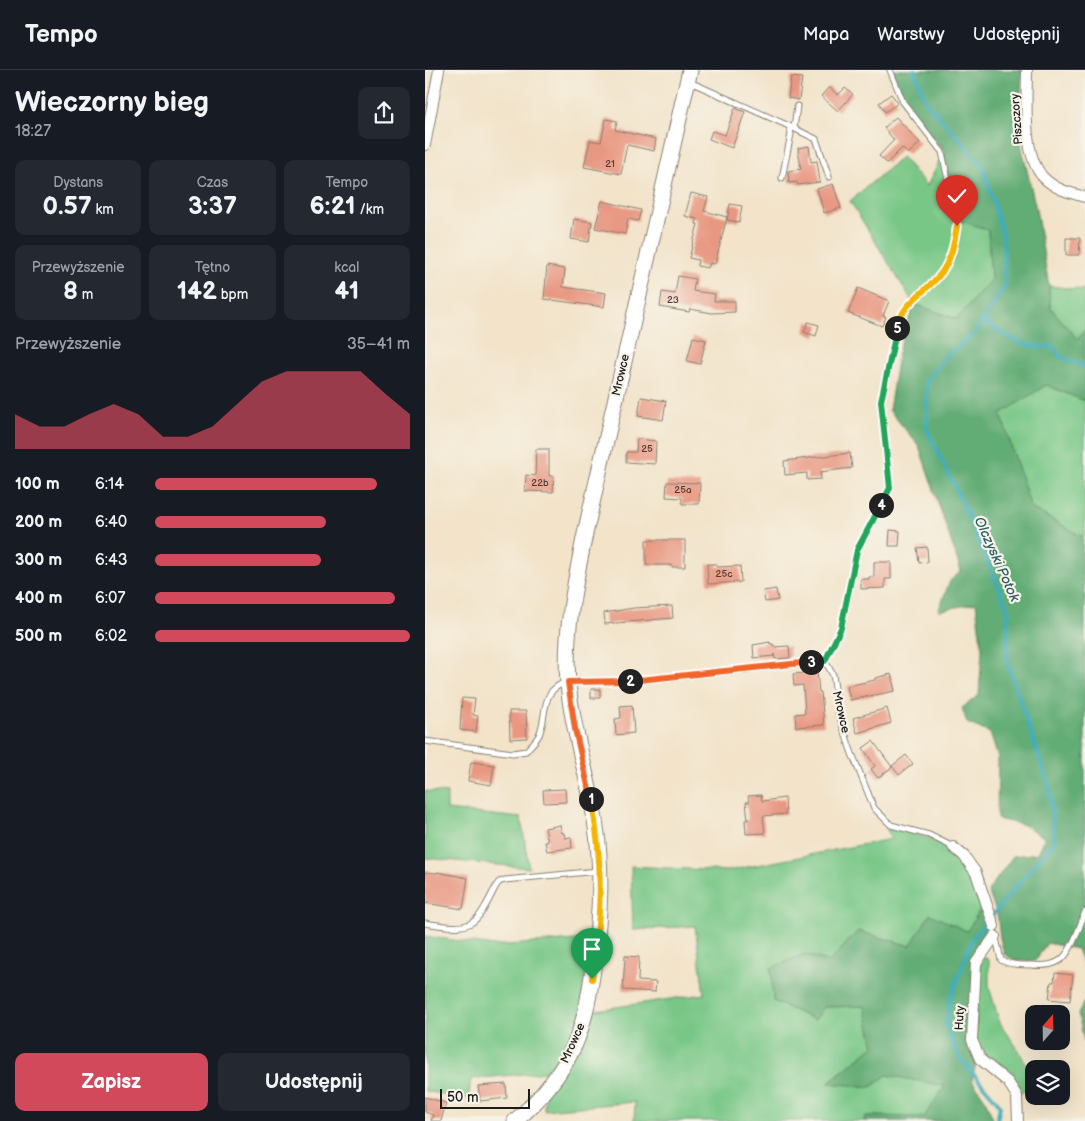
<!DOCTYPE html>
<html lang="pl">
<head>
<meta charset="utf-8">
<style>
	body { margin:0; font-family:"Balsamiq Sans",sans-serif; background:#242831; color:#f1f3f6; height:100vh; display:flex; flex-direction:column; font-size:19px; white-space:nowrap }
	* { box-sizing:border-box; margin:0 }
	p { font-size:16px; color:#9ea1a6 }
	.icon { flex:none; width:28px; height:28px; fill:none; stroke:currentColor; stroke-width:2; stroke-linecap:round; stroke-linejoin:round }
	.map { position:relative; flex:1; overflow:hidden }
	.side { display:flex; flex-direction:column; background:#171b24; width:425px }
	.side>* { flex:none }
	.needle { width:32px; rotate:20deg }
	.tools { position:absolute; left:600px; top:935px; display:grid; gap:10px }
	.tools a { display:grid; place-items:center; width:45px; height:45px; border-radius:10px; background:#171b24; box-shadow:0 5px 20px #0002; font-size:25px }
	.scale { position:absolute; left:15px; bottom:12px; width:90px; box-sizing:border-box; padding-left:5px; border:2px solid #1c1c1c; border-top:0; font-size:14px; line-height:18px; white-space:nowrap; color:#1c1c1c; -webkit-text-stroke:4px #f7f3e8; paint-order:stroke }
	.pin { position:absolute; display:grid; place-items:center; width:42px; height:42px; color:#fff; margin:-51px -21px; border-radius:50% 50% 50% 0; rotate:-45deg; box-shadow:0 0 5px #0007 }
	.pin .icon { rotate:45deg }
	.km { position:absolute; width:25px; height:25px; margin:-12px; border-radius:50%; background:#222; color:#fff; font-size:14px; line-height:25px; text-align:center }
	.round { display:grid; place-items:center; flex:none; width:52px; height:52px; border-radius:10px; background:#242831 }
	.summary { display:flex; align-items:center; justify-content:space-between; height:85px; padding:0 15px }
	h1 { font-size:28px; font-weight:600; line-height:38px }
	.metrics { display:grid; grid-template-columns:repeat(3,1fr); gap:8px; height:85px; padding:5px 15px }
	.metrics div { display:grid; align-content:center; border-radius:10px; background:#242831; text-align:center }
	.metrics b { font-size:25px; font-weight:600 }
	.metrics small { font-size:14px; font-weight:400 }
	.metrics p { font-size:14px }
	.chart { height:140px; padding:10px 15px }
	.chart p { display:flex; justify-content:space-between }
	.chart svg { width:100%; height:90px; margin-top:5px; fill:#d1495b; opacity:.7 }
	.cta { display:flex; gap:10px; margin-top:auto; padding:10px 15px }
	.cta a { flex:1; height:58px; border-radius:10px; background:#d1495b; color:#fff; font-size:20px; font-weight:600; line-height:58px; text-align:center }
	.cta a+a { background:#242831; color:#f1f3f6 }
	ul { padding:0 15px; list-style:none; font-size:16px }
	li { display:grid; grid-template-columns:80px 60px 1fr; align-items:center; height:38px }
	li i { height:12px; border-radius:6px; background:#d1495b }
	header { display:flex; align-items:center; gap:30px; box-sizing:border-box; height:70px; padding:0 25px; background:#171b24; border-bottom:1px solid #363941 }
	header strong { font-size:24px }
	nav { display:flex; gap:28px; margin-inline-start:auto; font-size:18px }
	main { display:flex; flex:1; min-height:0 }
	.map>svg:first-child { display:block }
</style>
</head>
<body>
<header>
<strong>Tempo</strong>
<nav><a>Mapa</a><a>Warstwy</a><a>Udostępnij</a></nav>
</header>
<main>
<section class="side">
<div class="summary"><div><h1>Wieczorny bieg</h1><p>18:27</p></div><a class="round"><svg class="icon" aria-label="share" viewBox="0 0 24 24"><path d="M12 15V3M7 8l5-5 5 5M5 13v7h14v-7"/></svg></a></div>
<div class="metrics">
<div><p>Dystans</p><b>0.57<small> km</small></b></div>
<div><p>Czas</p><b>3:37</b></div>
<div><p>Tempo</p><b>6:21<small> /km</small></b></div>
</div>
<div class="metrics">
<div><p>Przewyższenie</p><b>8<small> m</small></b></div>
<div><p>Tętno</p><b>142<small> bpm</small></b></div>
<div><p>kcal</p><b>41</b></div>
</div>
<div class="chart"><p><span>Przewyższenie</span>35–41 m</p>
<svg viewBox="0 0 160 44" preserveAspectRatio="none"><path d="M0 44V27L10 33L20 33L30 27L40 22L50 27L60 38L70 38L80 33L90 22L100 11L110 6L120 6L130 6L140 6L150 17L160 27V44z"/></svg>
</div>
<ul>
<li><b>100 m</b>6:14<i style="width:87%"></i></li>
<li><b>200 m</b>6:40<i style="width:67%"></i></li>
<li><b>300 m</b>6:43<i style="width:65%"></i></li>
<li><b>400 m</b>6:07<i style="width:94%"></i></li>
<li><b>500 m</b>6:02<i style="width:100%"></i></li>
</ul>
<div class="cta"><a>Zapisz</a><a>Udostępnij</a></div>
</section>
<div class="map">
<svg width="660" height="1051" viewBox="0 0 660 1051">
	<rect width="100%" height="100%" fill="#f7f3e8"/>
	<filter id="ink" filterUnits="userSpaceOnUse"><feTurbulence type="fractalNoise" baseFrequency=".02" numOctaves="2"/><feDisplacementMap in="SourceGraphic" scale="10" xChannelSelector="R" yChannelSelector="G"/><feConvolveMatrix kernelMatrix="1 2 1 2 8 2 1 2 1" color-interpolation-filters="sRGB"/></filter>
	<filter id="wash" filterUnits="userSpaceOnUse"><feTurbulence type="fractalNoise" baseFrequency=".0096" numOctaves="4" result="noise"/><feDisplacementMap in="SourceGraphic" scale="20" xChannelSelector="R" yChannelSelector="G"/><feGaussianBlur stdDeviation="1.12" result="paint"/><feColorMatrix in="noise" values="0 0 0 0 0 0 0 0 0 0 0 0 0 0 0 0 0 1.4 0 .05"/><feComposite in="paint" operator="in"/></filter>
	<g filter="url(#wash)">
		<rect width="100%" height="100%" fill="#f2e3c9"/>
		<path fill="#79c787" stroke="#4a7252" d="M519,82L563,160L566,209L532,249L489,234L425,131L477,87L502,116Z
			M624,216L660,220V259L653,271L625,237Z
			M621,315L660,331V465L658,467L606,438L575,343Z
			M0,721L22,723V740L96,748L104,798L0,788Z
			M461,757C493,765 531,771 548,803C553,813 554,826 557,837L542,862L485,876L433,861L404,892L379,884L348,931L390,950L399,937L440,936L449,976L403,1012L446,1017L462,1005L521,1016L499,1047L441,1046L439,1051H209L210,1032L119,1040L121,1002L46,1009L43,1029L0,1021V866L69,876L164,869L157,942L279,924L270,856L208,860L206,796L302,801L466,769Z
			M559,887L564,890V917L575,953L595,982L609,1012V1015L595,1023L589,1010L565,991L551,972L553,900Z"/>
		<path fill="#62ac74" stroke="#3f6448" d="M468,0H597L594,65L611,139L624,216L625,237L653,270L660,259V331L621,315L576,344L606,438L658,467L657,497L660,526V900L652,879L622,873L610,891H592L579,884L575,868L572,844L563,821L588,786L613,783L620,768L599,755L572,749L573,688L565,663L542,653L537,638L554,625L557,580L551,533L513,541L525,511L536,501L494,376L464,340L474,279L489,234L532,249L566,209L563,160L533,150L519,82L479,32Z
			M557,837L566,864L548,895L552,990L547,1010L560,1029L569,1051H439L441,1046L499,1047L520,1016L462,1005L446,1017L403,1013L449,976L440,936L399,937L390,950L348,931L346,898L379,884L404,892L433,861L485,876L505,844L542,861Z
			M660,930V977L653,943Z"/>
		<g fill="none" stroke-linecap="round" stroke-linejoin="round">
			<path stroke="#3fadbc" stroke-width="4" d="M489,0L501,32L558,96L578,166L580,216L551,262L523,285L502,310V359L541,441L583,539L582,592L624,716L630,771L548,868L525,929L521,955L534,987L575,1035L572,1051
				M558,251C577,264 602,281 626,276L636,287L660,297"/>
		</g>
		<g id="blocks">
			<path fill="#e89781" d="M366,7L377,8L374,30L363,28Z
				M404,17L413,25L420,18L428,24L413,41L396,26Z
				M466,24L473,33L460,42L454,33Z
				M310,38L320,42L307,78L284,69L287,61L300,65Z
				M471,47L495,73L483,84L477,78L462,93L454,86L469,70L459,58Z
				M181,49L192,51L190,60L231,69L229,81L202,75L196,104L159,97L165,70L176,72Z
				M384,76L386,92L392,91L395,112L373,115L372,112L364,113L363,101L376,99L373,78Z
				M408,114L416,138L399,143L392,119Z
				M266,123L283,127L279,141L302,147L290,194L285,193L283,198L272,196L273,190L264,188L273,154H271L272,149L260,146Z
				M177,131L216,140L213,151L203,149L200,164L170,158Z
				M305,134L317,136L314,152L302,150Z
				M149,149L167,152L164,172L146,169Z
				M641,168H655L654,185H641Z
				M122,196L140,199L138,217L181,223L179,237L119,229Z
				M253,206L270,209L268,221L290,224L289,231H310V242L287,243L265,239L264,242L235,237L237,222L250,224Z
				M433,218L464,231L458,246L461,247L457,256L423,243Z
				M383,252L394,255L391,266L379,262Z
				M268,267L281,270L275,294L262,291Z
				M216,327L241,331L238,350L213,346Z
				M212,369L231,371L230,394L201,392V382H211Z
				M111,379H124V406H129L128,422L100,421L101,405L110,406Z
				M425,383L427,398L395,402L396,409L382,410V403L360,405L359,391Z
				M242,412L275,413L274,434H257V428L241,427Z
				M465,460L475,461L474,476H464Z
				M221,470H260V497H247V495H221Z
				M502,477L503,492L494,493L492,478Z
				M449,492H466V509H460V518L436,519V509H444V507H449Z
				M282,494H292V497L315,496L316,512L283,514Z
				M351,519L353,530L340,532L338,521Z
				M247,536L248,548L180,554L179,543L209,538Z
				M345,572V574H348L349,577L364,576L365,588L350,589L349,584V586L329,588L328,575Z
				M392,602L394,622H396L399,655L371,657L370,644L380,643L378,615L369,616L368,604Z
				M466,604L470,621L425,630L422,616L450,610V608Z
				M166,619H175V628H166Z
				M37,628L50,629L48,645L53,646L51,662L35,660Z
				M207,635L209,663L191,665L190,649L196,648L195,636Z
				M462,638L466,653L432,663L428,648Z
				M84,641H101L102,668L85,669Z
				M448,671L467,697L453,708L446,699L450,696L438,678Z
				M481,685L488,694L474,705L467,696Z
				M46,692L69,695L66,715L43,711Z
				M140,719L141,732L119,733L118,720Z
				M336,725L337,731L360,728L361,744L338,746L340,763L321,764L320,750H323L321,732H324L323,726Z
				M135,755L137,763H139L140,768L146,767L147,778L122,781L120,772H123L120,758Z
				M0,802L12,803V802L43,808L38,839L0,833Z
				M200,886L214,887L213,911L231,912L230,922L198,920Z
				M630,903L648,905L645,931L624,929L626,912H629Z
				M81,1014L82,1028L55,1031L53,1016Z
				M0,1027L21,1033L16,1051H6L8,1045L0,1042Z"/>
		</g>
	</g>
	<g filter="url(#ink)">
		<use href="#blocks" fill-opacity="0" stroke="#878072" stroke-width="1"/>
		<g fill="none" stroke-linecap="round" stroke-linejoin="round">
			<defs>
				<path id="lane" d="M265,12L364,56L366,64L357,108
					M364,56L391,69L404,107
					M369,58L372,36
					M400,591L417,558L432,481L465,418L456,331L475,247L490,227L514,206L528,183L533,156L517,82L478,32L465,0
					M0,671L88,683L101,681C105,676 111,671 114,665C123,645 114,619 143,612L213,611L400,591L408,605L414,645L426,681L449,738L466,755L504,765L528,777
					M0,853C48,861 50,858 71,816L74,812L80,810L173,801
					M571,868L576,890C585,895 596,895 607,895C616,896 626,896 634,891C646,885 655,855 660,842"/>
				<path id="street" d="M602,0C602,30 597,84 618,107C629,119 645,123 660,127
					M0,75L14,0
					M528,777L539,786L551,803L569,856
					M570,866L551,893L547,970L555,989L583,1012L592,1026L593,1051"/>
				<path id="secondary" d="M90,1051C116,1029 136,1005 150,974C161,948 165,920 169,893C175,845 178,799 170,750C163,704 147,660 143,613C139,562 150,513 160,464L265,0"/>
			</defs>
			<use href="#lane" stroke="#878072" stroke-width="7"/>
			<use href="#street" stroke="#878072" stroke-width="12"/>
			<use href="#secondary" stroke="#878072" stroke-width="17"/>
			<use href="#lane" stroke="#fff" stroke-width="5"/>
			<use href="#street" stroke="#fff" stroke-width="10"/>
			<use href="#secondary" stroke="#fff" stroke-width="15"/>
		</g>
	</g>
	<g fill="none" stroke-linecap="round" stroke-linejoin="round" filter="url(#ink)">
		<defs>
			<path id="split-1" d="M166,729C179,792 176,845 167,909"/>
			<path id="split-2" d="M166,729L150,659L143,612L205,611"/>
			<path id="split-3" d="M205,611L386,592"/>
			<path id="split-4" d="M386,592L400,591L416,558L432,480L456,435"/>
			<path id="split-5" d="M456,435L465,418L456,331L472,258"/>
			<path id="split-6" d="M472,258C478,232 497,225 513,207C526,192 529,175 532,156"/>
		</defs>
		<use href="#split-1" stroke="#fff" stroke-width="10"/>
		<use href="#split-2" stroke="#fff" stroke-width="10"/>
		<use href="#split-3" stroke="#fff" stroke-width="10"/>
		<use href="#split-4" stroke="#fff" stroke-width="10"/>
		<use href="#split-5" stroke="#fff" stroke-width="10"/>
		<use href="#split-6" stroke="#fff" stroke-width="10"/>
		<use href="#split-1" stroke="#f5b400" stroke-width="6"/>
		<use href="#split-2" stroke="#f0652b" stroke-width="6"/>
		<use href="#split-3" stroke="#f0652b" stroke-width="6"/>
		<use href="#split-4" stroke="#22a559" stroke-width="6"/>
		<use href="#split-5" stroke="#22a559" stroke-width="6"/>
		<use href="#split-6" stroke="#f5b400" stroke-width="6"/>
	</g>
	<g text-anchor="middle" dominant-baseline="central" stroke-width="4.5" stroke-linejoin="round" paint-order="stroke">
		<g font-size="10" fill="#4f3b35">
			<text x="185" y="94">21</text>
			<text x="248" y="230">23</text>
			<text x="222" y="379">25</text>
			<text x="115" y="413">22b</text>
			<text x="258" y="420">25a</text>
			<text x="299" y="504">25c</text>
		</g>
		<g font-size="12" fill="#1c1c1c" stroke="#f7f3e8">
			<text transform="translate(592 49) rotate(-94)">Piszczory</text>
			<text transform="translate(196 305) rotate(-77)">Mrowce</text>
			<text transform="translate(416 642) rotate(77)">Mrowce</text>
			<text transform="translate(535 948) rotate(-87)">Huty</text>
			<text transform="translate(148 973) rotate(-66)">Mrowce</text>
		</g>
		<g font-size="14" font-style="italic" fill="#2c5d64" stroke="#f7f3e8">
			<text transform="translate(572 489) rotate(66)">Olczyski Potok</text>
		</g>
	</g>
</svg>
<div class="tools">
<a><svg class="needle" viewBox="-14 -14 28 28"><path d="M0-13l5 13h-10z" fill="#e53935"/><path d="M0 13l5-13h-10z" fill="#9ea1a6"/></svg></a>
<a><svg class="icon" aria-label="layers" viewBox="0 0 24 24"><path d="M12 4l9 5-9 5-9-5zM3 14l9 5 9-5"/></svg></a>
</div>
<div class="scale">50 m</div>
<div class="pin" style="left:167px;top:909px;background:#1e9e55"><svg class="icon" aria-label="arrive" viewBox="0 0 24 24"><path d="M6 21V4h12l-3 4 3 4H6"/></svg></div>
<div class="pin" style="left:532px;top:156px;background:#d93025"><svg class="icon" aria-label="check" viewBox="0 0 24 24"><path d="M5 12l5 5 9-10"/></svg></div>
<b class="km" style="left:166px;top:729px">1</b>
<b class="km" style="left:205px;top:611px">2</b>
<b class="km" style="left:386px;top:592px">3</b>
<b class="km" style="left:456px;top:435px">4</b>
<b class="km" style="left:472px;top:258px">5</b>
</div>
</main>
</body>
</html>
